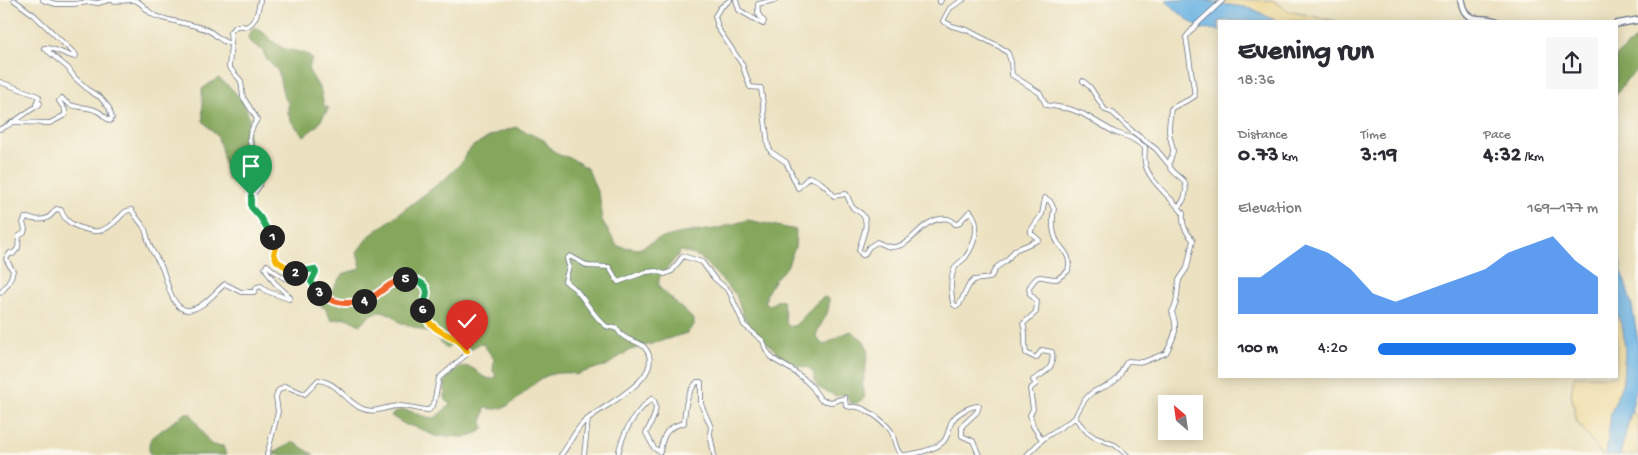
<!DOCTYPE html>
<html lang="en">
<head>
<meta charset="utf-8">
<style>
	body { margin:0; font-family:"Gochi Hand",sans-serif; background:#f7f7f7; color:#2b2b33; height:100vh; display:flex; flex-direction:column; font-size:19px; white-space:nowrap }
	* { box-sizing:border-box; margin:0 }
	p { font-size:16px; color:#7c7c81 }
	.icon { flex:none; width:28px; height:28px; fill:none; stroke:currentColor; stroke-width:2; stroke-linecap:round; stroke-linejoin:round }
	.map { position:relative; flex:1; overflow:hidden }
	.details { position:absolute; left:1218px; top:20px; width:400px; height:358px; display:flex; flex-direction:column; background:#fff; border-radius:0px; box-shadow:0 2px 12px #0003 }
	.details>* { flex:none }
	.needle { width:32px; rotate:331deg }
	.fabs { position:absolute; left:1158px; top:395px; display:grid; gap:10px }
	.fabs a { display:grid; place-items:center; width:45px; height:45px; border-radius:0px; background:#fff; box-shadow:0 2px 12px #0003; font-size:25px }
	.pin { position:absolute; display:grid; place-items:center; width:42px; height:42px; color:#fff; margin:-51px -21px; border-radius:50% 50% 50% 0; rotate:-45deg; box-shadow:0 0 5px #0007 }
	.pin .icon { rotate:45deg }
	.km { position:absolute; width:25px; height:25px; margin:-12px; border-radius:50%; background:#222; color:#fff; font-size:14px; line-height:25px; text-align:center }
	.round { display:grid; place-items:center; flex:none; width:52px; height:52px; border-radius:0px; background:#f7f7f7 }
	.summary { display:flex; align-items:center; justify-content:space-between; height:85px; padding:0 20px }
	h1 { font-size:28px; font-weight:700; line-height:38px }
	.figures { display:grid; grid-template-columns:repeat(3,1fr); gap:8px; height:85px; padding:5px 20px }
	.figures div { display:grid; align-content:center }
	.figures b { font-size:21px; font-weight:700 }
	.figures small { font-size:14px; font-weight:400 }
	.figures p { font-size:14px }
	.chart { height:140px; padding:10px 20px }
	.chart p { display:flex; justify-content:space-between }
	.chart svg { width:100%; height:90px; margin-top:5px; fill:#1a73e8; opacity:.7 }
	ul { padding:0 20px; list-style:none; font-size:16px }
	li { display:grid; grid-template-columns:80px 60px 1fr; align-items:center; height:38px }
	li i { height:12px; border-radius:6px; background:#1a73e8 }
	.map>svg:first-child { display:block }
</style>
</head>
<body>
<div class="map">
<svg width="1638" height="455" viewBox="0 0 1638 455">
	<rect width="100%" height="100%" fill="#fbf7ec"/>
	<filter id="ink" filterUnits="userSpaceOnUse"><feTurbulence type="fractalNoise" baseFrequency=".02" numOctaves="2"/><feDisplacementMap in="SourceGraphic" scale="10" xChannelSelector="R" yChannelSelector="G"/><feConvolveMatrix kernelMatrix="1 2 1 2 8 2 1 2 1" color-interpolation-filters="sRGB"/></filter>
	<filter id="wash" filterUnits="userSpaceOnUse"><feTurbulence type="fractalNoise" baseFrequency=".0096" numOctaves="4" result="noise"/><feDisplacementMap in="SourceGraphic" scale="20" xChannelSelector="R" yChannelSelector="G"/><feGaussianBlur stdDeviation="1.12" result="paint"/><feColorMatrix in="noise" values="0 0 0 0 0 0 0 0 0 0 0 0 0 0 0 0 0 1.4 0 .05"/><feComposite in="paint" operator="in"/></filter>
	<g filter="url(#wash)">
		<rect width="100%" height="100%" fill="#ece2c1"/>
		<path fill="#85a75b" stroke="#506b5c" d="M254,27C266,32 271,42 283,48C292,52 306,51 312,59L308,69L321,91L324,106L329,108L317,126L304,136L293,124L288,114V102L284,98L278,71L267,60L262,50L249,41L248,36Z
			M1638,37V70L1628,78L1616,95V56Z
			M218,78C232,88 245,99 249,118C250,125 247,134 248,142C251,159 263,164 250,182L241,185L227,179L221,147L217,136L203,121L202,89Z
			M515,127L544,140L551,149L559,155L571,158L588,169L600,199L602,220L617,246L639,249L658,239L682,233L715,229L748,220L796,230L795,247L787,267L775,279L767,293L765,303L770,305L778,300L783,301L786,323L790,326H794C806,317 812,304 824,297L829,299C831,316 819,322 816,337L823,345C833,341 840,335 851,331L863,340L868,349L864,380L862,385L865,397L857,403L851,404L846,394L836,396L817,387L813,372L809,368L789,364L748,324L743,315L736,295L700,257L681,251C677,256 673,262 668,267C662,274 656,278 660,288L694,320V325L687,333L628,351L606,366L600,367L575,375C570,372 566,373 560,373C535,374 526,397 505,407C498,410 492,409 485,408L482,423L484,428L480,432L465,437L435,436L416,427L406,425L391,416C404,401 419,419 435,418L450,405C441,395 447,393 444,382C450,374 461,362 472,368C482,373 479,378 494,379L496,375L493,371L494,359L483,344L480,343L470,350L458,337L447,349L433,334L399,322L392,315L382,311L372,314L360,325L346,318L331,320L325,308L315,303L314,298L321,291L326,290L331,292C335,286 339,277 346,273C352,270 356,272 361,267L357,252L368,237L446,178L461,163L466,154L473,146L493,135Z
			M186,413L191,414L208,441L212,445L223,446L226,455H150C149,450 148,444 151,439C152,437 181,416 186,413Z
			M293,442L314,455H269Z"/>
		<path fill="#eeda9e" stroke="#84847e" d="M1205,0H1273L1288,11L1336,21H1276L1251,8L1222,4Z
			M1616,311L1623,329L1625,350L1623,382L1611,413L1606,455H1602L1577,422L1571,394L1574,376H1616Z
			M1632,410L1638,421V455H1620Z"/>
		<path fill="#6cb3e3" stroke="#4471a0" d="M1165,0H1205L1222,4L1251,8L1276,21H1219V31C1213,28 1209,31 1203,29C1189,23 1176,10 1165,0Z
			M1616,237L1621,269L1632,306L1638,342V383L1620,455H1606L1611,413L1623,382L1625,350L1623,329L1616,311Z"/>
	</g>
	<g filter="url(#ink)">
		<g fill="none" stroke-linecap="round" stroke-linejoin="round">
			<defs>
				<path id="minor" d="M43,0L56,4H74L89,2L98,3L109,0
					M111,0C119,2 126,0 134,0C143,2 147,13 156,16C172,22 189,23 205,29C216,33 218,41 231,44
					M260,0C258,11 257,21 246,27C238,24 236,26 230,32L231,44L229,67L241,81L243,97L257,119C253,127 248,134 250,142C251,149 258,154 260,160C267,173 261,187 251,196V207L260,217L277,243L274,254L277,261L294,273L315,269L317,272L311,282
					M730,0L720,8L715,16L717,23V27L742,64L750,87L761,88L768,145L771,152L786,162L798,188L809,177C821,181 826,186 834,196L846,194C849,198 850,204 853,208C856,210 860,212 863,215C870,225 861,239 859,250L862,255H864L869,247L877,242C881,244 887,247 892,247C910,247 918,227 931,222C939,218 950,216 955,224H958L970,211C982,224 974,246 965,258C962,261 958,263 956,266C949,276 951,293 953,304L956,306L959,305L969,285L974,280L990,278L997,267L1007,260L1015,250L1039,240L1031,233V230L1042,214L1045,198L1050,201L1054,209C1052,220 1051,232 1058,243C1066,254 1071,256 1068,271L1057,279C1039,279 1040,270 1029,288L1030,294L1037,301L1036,312L1023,324C1027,334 1024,343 1026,353L1036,358L1042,350L1052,352C1055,369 1045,372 1033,380L1036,384L1030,389L1033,409L1030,415L1033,426L1042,440
					M736,0L739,10L763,24L764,21C758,16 757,12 758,4L775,0
					M940,0V2L941,0
					M963,0L950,8L943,21L952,26L967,30L1000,47L1008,53L1011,62L1012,75L1040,93L1046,105L1070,109L1083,114L1114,132L1131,138L1145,147C1145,152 1144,158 1145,163C1148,181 1173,199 1183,213C1182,226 1185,231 1193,240L1187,268L1179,280L1176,303L1172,312C1179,330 1174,337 1166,353L1143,362L1128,361C1122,367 1122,375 1115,381C1109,386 1100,388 1093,392C1085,397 1078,410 1075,418
					M1083,81L1090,87L1105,110L1113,113L1132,131L1156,149L1170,166
					M0,82L36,95L39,97L36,104L40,103L39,105C27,111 11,126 0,129
					M12,122L50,123L65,115V110L59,101L62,98C70,110 86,105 97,111C102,113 105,118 110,121L112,118L109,108L100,97L91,92L75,78L68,68L44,48C55,47 64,55 75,57L76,55L34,15L14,0
					M1178,206C1185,202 1188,189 1184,181C1180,176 1173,173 1170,167C1168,161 1172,157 1173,152C1173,146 1170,139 1169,132C1169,125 1170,116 1171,109C1179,103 1187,102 1195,96L1186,37L1196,25L1223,0
					M0,293C7,287 11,280 13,271L6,259L10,253L13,254L18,248L19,236L24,233L25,229L23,223L25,218C40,219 46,224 56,209L61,210C64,219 68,222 76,226C95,234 103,234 119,218C123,214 125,210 132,210C135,217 142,223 145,229C147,235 148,242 151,248C154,255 159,261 162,268C167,279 171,309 187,310C202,310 214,293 225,284L241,292H254L257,287L261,286L266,291L289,299L290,297L274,282L265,268L267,265C279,276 291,285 307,279C311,282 311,284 314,288C319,295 331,302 339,303C349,304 361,303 370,299C374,297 377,292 381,289C393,281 416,272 426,288C430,295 426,302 422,309L424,316L434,327L439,331L459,340L467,351V354L439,378L434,403L429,410C420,410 406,405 398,406C387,406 375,414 363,409C345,402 340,383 318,380L305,394L285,386L278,391L276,397L278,412L267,455
					M561,455C569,445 574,432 583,423C598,407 669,378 645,348C639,340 629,342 622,335C620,334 619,331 617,329C614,327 610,328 606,326C592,315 586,300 574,288C571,286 568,284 565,281L569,266L567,259L570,256L588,266L609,267L618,282L646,272L656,271L665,274L672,271L683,256L702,262L714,278L729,291L744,325L763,341L766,350L773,359L792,370L803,378L812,387L821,400L831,402L845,398L846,406C851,408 853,406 857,407C868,409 887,423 892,433C895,440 895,449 901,455C912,455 935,450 943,442C949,436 948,428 952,421C957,413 970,406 979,406L977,412L962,426V436L973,441L979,455
					M584,455L588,419
					M618,455C622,433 635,413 652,398C661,407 651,424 646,433L654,448L660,452C663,435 666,427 684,423C685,407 686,394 697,382H701V404L711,427L710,434L714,455
					M1027,455L1044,438L1075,418L1087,432L1094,437L1115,445L1127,455"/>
				<path id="highway" d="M1461,0C1465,25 1479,16 1496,21
					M1616,24L1638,20"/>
			</defs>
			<use href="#minor" stroke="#646e81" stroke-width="5.5"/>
			<use href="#highway" stroke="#646e81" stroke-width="8"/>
			<use href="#minor" stroke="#fff" stroke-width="4"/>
			<use href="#highway" stroke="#fff" stroke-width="5.5"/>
		</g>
	</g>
	<g fill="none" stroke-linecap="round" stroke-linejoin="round" filter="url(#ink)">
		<defs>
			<path id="split-1" d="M251,196V207L260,217L272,237"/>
			<path id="split-2" d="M272,237L277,243L274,254L277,261L295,273"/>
			<path id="split-3" d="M295,273L314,269L316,272L311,282L319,293"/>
			<path id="split-4" d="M319,293C334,304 346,305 364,301"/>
			<path id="split-5" d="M364,301C379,297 386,282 405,279"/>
			<path id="split-6" d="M405,279C411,279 413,279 418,281C433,288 425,299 422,310"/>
			<path id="split-7" d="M422,310C428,327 443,333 458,340"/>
			<path id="split-8" d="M458,340L467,351"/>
		</defs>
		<use href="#split-1" stroke="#fff" stroke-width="10"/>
		<use href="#split-2" stroke="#fff" stroke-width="10"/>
		<use href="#split-3" stroke="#fff" stroke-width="10"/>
		<use href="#split-4" stroke="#fff" stroke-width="10"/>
		<use href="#split-5" stroke="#fff" stroke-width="10"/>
		<use href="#split-6" stroke="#fff" stroke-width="10"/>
		<use href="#split-7" stroke="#fff" stroke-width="10"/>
		<use href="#split-8" stroke="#fff" stroke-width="10"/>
		<use href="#split-1" stroke="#22a559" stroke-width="6"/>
		<use href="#split-2" stroke="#f5b400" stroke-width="6"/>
		<use href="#split-3" stroke="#22a559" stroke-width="6"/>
		<use href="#split-4" stroke="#f0652b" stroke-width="6"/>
		<use href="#split-5" stroke="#f0652b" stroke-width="6"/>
		<use href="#split-6" stroke="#22a559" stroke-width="6"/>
		<use href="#split-7" stroke="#f5b400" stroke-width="6"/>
		<use href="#split-8" stroke="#f5b400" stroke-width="6"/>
	</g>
</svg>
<div class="fabs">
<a><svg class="needle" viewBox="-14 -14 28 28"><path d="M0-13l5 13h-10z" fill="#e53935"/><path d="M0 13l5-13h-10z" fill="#7c7c81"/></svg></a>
</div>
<div class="pin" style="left:251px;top:196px;background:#1e9e55"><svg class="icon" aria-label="arrive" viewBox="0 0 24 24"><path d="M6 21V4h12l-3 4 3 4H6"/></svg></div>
<div class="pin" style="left:467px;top:351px;background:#d93025"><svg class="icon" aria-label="check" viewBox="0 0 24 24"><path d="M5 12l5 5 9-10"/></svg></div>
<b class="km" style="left:272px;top:237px">1</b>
<b class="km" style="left:295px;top:273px">2</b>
<b class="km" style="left:319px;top:293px">3</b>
<b class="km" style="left:364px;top:301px">4</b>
<b class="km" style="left:405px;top:279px">5</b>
<b class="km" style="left:422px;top:310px">6</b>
<section class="details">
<div class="summary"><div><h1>Evening run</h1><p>18:36</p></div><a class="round"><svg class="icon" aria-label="share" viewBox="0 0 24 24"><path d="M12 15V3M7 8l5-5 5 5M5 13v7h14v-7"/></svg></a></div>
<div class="figures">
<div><p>Distance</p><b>0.73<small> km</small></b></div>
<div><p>Time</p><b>3:19</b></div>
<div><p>Pace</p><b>4:32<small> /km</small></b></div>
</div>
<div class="chart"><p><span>Elevation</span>169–177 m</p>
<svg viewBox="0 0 160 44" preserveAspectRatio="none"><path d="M0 44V26L10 26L20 18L30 10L40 14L50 22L60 34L70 38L80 34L90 30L100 26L110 22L120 14L130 10L140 6L150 18L160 26V44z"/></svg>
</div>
<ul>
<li><b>100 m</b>4:20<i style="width:90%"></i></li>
</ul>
</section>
</div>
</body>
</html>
